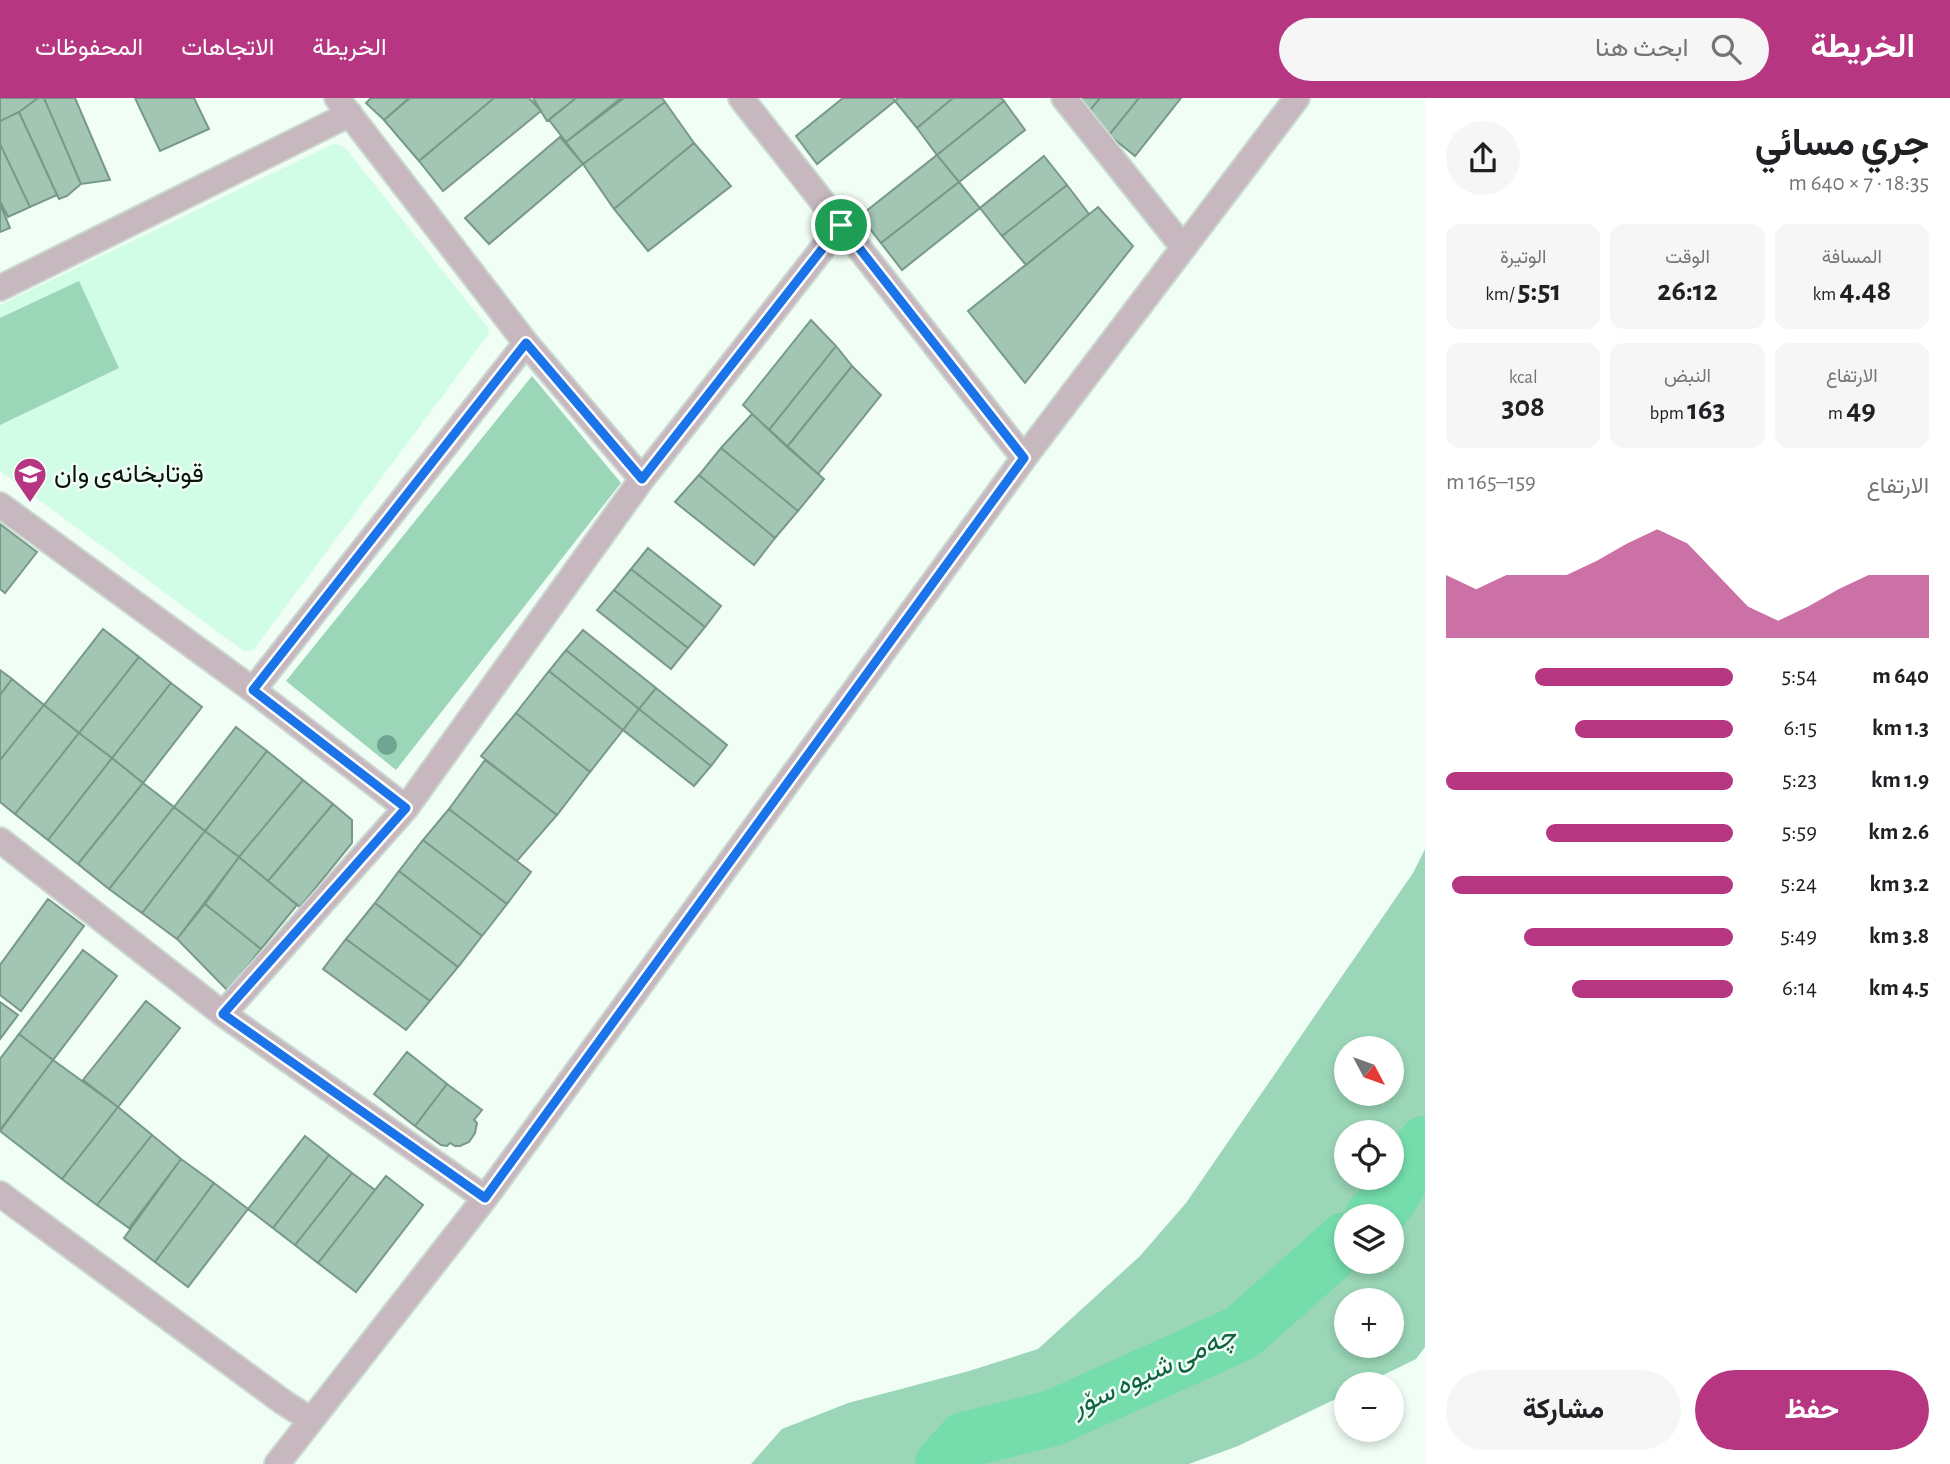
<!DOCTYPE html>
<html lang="ar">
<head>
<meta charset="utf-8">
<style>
	body { margin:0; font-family:"Alegreya Sans",Vazirmatn,sans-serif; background:#f6f6f6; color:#202124; direction:rtl; height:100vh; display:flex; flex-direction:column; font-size:26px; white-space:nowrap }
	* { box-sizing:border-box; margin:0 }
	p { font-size:23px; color:#757577 }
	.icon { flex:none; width:38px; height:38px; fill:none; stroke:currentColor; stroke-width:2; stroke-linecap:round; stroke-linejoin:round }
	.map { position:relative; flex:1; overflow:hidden; direction:ltr }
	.side { display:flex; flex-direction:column; background:#fff; width:525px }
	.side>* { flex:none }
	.needle { width:46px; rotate:131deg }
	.controls { position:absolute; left:1334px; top:938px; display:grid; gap:14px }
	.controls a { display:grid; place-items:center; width:70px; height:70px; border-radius:50%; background:#fff; box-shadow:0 4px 10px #0003; font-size:35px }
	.pin { position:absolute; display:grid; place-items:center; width:60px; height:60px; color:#fff; margin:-30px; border:4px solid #fff; border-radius:50%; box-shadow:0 2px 7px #0007 }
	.round { display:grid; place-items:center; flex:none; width:74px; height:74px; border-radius:37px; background:#f6f6f6 }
	.overview { display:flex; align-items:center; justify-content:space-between; height:119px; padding:0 21px }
	h1 { font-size:38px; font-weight:700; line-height:52px }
	.figures { display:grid; grid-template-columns:repeat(3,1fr); gap:10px; height:119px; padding:7px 21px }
	.figures div { display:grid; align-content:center; border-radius:14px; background:#f6f6f6; text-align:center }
	.figures b { font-size:30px; font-weight:700 }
	.figures small { font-size:19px; font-weight:400 }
	.figures p { font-size:19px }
	.chart { height:196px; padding:14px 21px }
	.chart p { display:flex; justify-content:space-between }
	.chart svg { width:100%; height:126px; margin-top:7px; fill:#b63681; opacity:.7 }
	.cta { display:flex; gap:14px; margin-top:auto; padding:14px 21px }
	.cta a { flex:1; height:80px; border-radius:42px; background:#b63681; color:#fff; font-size:28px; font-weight:700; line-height:80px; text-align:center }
	.cta a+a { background:#f6f6f6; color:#202124 }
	ul { padding:0 21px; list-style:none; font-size:23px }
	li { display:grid; grid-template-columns:112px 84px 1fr; align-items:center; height:52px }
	li i { height:18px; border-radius:9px; background:#b63681 }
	header { display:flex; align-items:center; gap:42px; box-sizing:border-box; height:98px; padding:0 35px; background:#b63681; color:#fff }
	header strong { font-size:33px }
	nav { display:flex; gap:38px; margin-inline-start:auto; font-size:24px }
	.search { width:490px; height:63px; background:#f6f6f6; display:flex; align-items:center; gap:18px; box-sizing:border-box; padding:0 24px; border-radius:38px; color:#757577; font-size:26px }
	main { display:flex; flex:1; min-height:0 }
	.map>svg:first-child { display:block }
</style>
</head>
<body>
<header>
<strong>الخريطة</strong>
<div class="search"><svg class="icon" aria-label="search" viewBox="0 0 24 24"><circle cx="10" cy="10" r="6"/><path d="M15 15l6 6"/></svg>ابحث هنا</div>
<nav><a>الخريطة</a><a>الاتجاهات</a><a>المحفوظات</a></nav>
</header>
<main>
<section class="side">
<div class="overview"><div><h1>جري مسائي</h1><p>18:35 · 7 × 640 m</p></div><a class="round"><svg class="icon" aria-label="share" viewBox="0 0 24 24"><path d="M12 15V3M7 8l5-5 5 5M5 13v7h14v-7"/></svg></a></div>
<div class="figures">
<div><p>المسافة</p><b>4.48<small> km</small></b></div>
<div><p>الوقت</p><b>26:12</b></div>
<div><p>الوتيرة</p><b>5:51<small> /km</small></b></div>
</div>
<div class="figures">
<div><p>الارتفاع</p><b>49<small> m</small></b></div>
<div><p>النبض</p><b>163<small> bpm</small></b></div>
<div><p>kcal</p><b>308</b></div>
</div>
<div class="chart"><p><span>الارتفاع</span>159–165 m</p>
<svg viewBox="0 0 160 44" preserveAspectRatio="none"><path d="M0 44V22L10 27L20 22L30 22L40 22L50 17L60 11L70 6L80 11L90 22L100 33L110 38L120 33L130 27L140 22L150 22L160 22V44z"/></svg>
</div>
<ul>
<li><b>640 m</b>5:54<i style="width:69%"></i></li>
<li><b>1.3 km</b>6:15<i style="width:55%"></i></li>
<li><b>1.9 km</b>5:23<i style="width:100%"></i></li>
<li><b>2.6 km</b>5:59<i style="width:65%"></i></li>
<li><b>3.2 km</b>5:24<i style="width:98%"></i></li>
<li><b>3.8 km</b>5:49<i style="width:73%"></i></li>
<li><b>4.5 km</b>6:14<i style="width:56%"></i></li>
</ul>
<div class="cta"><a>حفظ</a><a>مشاركة</a></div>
</section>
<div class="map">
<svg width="1425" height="1366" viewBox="0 0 1425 1366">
	<rect width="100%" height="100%" fill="#f0fef6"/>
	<path fill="#d1fce5" d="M333,46L342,48L347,52L489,231L488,237L253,552L244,553L0,373V207Z"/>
	<path fill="#9ad6b7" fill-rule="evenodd" d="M79,183L119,270L0,327V220Z
		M532,278L621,385L396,672L286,583Z
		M1425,751V1249L1416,1261L1365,1286H1346V1296L1238,1348L1189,1366H751L782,1331L848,1305L969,1273L1038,1251L1140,1158L1186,1105L1413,775ZM1346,950H1391V996H1346ZM1346,1034H1391V1080H1346ZM1391,1118V1164H1346V1118ZM1346,1202H1391V1248H1346Z"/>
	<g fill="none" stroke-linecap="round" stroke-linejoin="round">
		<path stroke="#74ddab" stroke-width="56" d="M1373,1118L1383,1109L1425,1046
			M943,1366L965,1342L1053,1320L1241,1235L1346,1142"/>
	</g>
	<path fill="#a3c5b3" stroke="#799988" stroke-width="2" d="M0,0H38L19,14L0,23Z
		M38,0H44L81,86L67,98L59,101L19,14Z
		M44,0H75L110,82L81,86Z
		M135,0H194L209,31L160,53Z
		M371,0H409L384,22L366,5Z
		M410,0H494L419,63L384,22Z
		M494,0H529L541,13L443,93L419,63Z
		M533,0H576L547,23Z
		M576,0H621L566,44L549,22Z
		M624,0H662L665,4L583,66L566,44Z
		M843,0H893L895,3L817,66L796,38Z
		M898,0H953L917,30L895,3Z
		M953,0H1001L1004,3L937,57L917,30Z
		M1071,0H1100L1086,17Z
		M1100,0H1139L1109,37L1086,17Z
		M1139,0H1181L1135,58L1109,37Z
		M1004,3L1025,32L959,84L937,57Z
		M665,4L694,45L614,111L583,66Z
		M19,14L57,97L30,109L0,46V23Z
		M560,39L583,66L489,146L465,120Z
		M694,45L731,88L648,153L614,111Z
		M0,46L30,109L8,119L0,103Z
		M937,57L959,84L881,145L860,118Z
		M1044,58L1067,87L1002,138L980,110Z
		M959,84L980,110L902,172L881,145Z
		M1067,87L1089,116L1026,167L1002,138Z
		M0,106L10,130L0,134Z
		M1098,109L1133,148L1025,285L968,213Z
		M811,222L836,248L769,332L743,307Z
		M836,248L852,268L787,349L769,332Z
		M852,268L881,297L818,376L787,349Z
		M752,316L824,381L798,413L721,350Z
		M721,350L798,413L775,440L699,377Z
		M699,377L775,440L754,467L675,404Z
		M0,426L37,454L5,495L0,491Z
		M648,450L721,508L705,529L631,471Z
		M631,471L705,529L688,550L614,492Z
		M614,492L688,550L671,571L597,512Z
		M103,531L139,559L79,635L44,607Z
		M583,532L656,590L639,611L566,552Z
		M566,552L639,611L623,632L549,573Z
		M139,559L171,585L112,660L79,635Z
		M0,572L12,581L0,597Z
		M549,573L623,632L590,674L516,615Z
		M12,581L44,607L0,662V597Z
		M171,585L202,609L143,685L112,660Z
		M656,590L727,647L711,668L639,611Z
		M44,607L79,635L15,716L0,704V662Z
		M639,611L711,668L694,688L623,632Z
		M516,615L590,674L557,717L481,658Z
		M236,629L267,653L205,733L174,709Z
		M79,635L112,660L48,742L15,716Z
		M267,653L303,682L239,759L205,733Z
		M112,660L143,685L78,766L48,742Z
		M485,662L557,717L517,763L449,711Z
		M303,682L333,706L268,783L239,759Z
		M143,685L174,709L109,791L78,766Z
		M333,706L352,722V745L300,809L268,783Z
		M174,709L205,733L142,815L109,791Z
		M449,711L531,774L507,806L423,742Z
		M205,733L239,759L177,841L142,815Z
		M423,742L507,806L482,838L399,773Z
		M239,759L297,807L261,851L205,806Z
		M399,773L482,838L458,869L375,805Z
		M48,801L84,828L21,913L0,897V867Z
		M375,805L458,869L430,903L346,841Z
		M205,806L261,851L228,893L177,841Z
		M346,841L430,903L406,932L323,871Z
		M83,852L117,878L53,962L19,936Z
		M146,903L180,930L118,1009L83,982Z
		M0,904L18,917L0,941Z
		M19,936L53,962L0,1032V961Z
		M407,954L447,986L415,1028L374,996Z
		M53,962L118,1009L62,1081L0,1033Z
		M447,986L482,1012L474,1022L477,1025L475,1035L469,1044L460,1048H455L450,1045L447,1048L441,1047L415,1028Z
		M118,1009L152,1037L97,1107L62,1081Z
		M152,1037L181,1061L129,1130L97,1107Z
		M305,1038L329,1057L273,1130L248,1111Z
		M329,1057L352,1075L295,1147L273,1130Z
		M181,1061L214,1085L155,1164L124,1140Z
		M352,1075L375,1092L318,1165L295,1147Z
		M386,1078L423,1107L356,1194L318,1165Z
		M214,1085L248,1111L188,1189L155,1164Z"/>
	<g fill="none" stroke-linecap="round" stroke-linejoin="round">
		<defs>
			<path id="street" d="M337,0L526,245L642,381
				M741,0L1024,360
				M1064,0L1183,149
				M0,190L350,16
				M0,407L253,592L406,710
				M253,592L526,245
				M0,742L223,916L485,1100
				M223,916L406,710L642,381L841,127
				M0,1096L283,1304L311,1322
				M277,1366L485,1100L1024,360L1297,0"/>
		</defs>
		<use href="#street" stroke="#cbd9d1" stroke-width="28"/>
		<use href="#street" stroke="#c7b8bf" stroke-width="24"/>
	</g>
	<circle fill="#70a591" cx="387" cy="647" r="10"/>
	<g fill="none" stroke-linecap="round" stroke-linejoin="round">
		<defs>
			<path id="route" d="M841,127L1024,360L485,1100L223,916L406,710L253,592L526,245L642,381Z"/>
		</defs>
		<use href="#route" stroke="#fff" stroke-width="14"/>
		<use href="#route" stroke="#1a73e8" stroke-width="9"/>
	</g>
	<defs>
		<symbol id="school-pin" viewBox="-11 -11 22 30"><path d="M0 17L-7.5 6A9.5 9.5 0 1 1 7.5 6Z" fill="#b63681" stroke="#f0fef6"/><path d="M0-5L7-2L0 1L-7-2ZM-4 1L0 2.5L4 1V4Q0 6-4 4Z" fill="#fff"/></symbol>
	</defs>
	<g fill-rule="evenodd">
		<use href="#school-pin" x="11" y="357" width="38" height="52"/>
	</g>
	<g text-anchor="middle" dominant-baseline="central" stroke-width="5" stroke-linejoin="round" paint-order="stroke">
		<g font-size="26" fill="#08140e" stroke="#f0fef6" text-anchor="start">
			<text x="54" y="376">قوتابخانەی وان</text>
		</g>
		<g font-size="28" font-style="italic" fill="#116243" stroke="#f0fef6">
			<text transform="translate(1154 1273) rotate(-25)">چەمی شیوە سۆر</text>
		</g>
	</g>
</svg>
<div class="controls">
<a><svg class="needle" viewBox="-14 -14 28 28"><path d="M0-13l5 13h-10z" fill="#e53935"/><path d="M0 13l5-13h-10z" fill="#757577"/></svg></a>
<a><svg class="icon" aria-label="locate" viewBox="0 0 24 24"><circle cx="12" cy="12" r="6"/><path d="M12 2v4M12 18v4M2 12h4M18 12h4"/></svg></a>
<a><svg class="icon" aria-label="layers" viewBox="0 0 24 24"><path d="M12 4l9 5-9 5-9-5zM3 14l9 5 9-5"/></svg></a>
<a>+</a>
<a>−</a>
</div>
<div class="pin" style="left:841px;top:127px;background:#1e9e55"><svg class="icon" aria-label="arrive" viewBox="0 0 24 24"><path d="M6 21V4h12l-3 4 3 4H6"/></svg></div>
</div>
</main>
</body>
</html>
